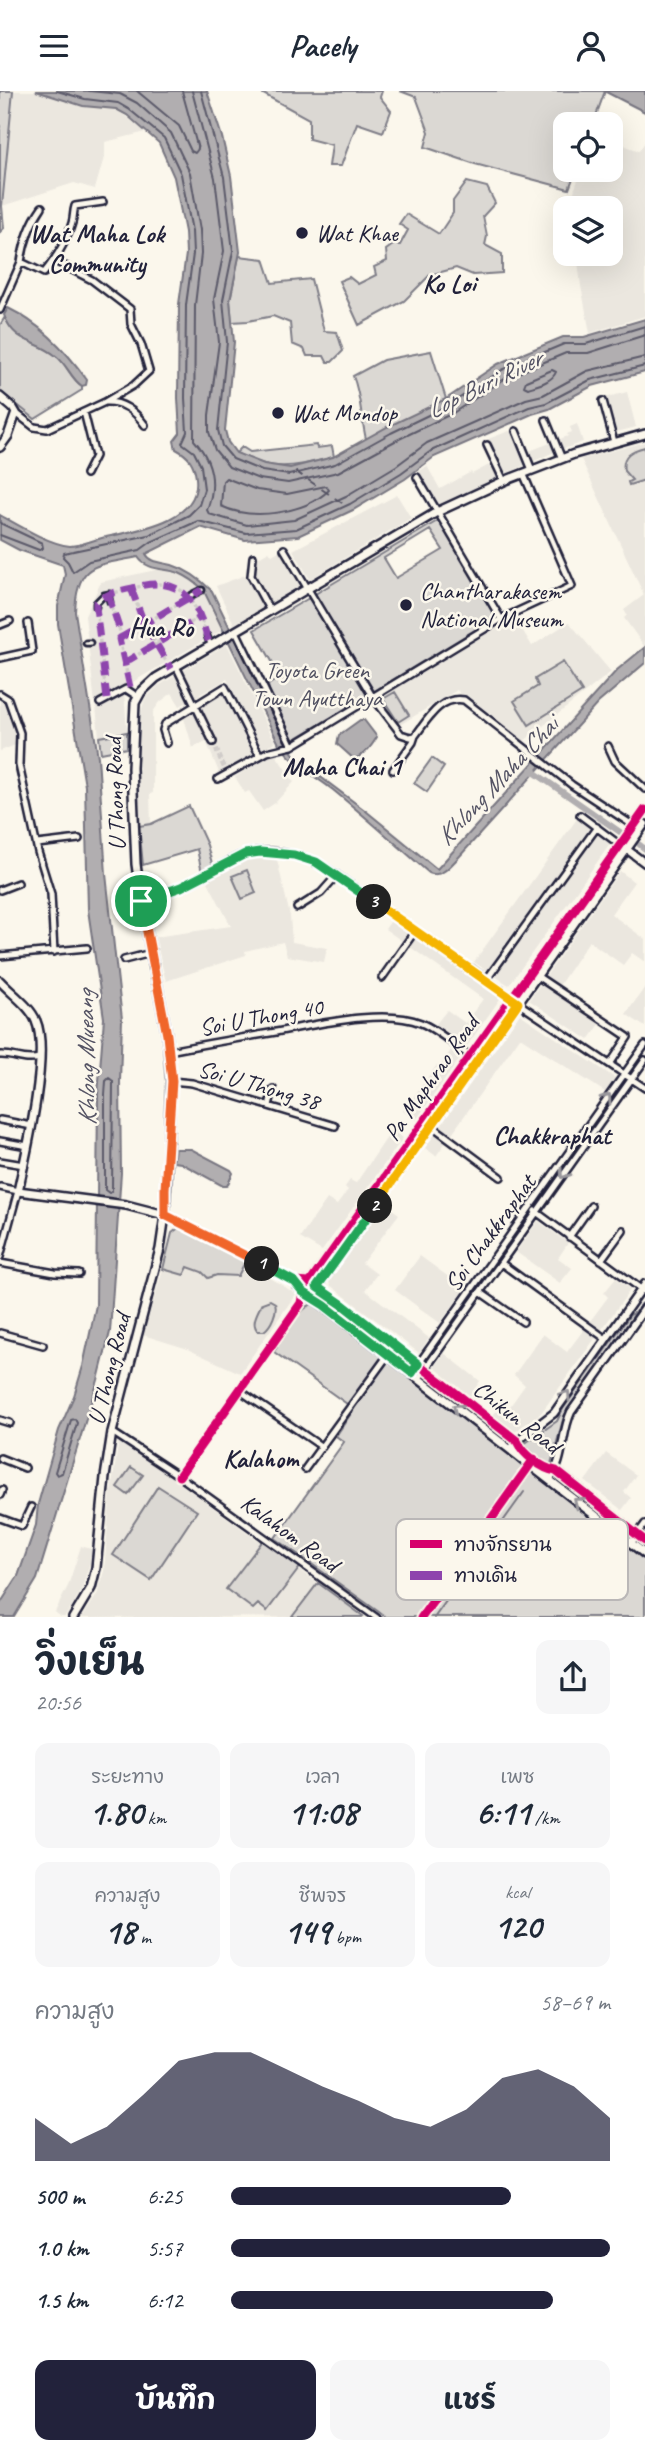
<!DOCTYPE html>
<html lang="th">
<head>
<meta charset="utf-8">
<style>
	body { margin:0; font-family:Caveat,"Playpen Sans Thai",sans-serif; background:#f6f6f7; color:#1f2937; height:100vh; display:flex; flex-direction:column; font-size:26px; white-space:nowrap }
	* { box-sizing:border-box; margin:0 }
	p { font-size:23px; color:#747a83 }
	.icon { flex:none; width:38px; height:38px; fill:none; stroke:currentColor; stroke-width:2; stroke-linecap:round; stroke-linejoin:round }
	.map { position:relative; height:1526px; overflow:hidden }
	.sheet { display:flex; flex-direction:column; background:#fff; flex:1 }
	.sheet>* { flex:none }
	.controls { position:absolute; left:553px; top:21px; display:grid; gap:14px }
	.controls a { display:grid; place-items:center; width:70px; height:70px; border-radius:14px; background:#fff; box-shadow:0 7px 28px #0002; font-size:35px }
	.pin { position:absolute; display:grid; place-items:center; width:60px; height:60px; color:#fff; margin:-30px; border:4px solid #fff; border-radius:50%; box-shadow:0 2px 7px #0007 }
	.km { position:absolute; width:35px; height:35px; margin:-18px; border-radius:50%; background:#222; color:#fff; font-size:19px; line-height:35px; text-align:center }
	.round { display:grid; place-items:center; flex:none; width:74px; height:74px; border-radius:14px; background:#f6f6f7 }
	.headline { display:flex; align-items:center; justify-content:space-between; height:119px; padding:0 35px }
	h1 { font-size:38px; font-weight:700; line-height:52px }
	.stats { display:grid; grid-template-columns:repeat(3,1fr); gap:10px; height:119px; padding:7px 35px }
	.stats div { display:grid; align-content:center; border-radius:14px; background:#f6f6f7; text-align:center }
	.stats b { font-size:35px; font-weight:700 }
	.stats small { font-size:19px; font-weight:400 }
	.stats p { font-size:19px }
	.chart { height:196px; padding:14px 35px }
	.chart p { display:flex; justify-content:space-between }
	.chart svg { width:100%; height:126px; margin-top:7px; fill:#22223b; opacity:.7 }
	.primary-button { display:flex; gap:14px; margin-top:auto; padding:14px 35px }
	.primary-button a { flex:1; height:80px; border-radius:14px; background:#22223b; color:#fff; font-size:28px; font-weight:700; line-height:80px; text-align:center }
	.primary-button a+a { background:#f6f6f7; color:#1f2937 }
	ul { padding:0 35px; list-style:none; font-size:23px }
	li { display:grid; grid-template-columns:112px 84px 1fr; align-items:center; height:52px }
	li i { height:18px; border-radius:9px; background:#22223b }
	header { display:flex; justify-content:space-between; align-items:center; height:91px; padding:0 35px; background:#fff; font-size:32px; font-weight:700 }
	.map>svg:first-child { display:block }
</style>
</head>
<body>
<header><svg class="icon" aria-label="menu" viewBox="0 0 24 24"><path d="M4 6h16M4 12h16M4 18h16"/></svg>Pacely<svg class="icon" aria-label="person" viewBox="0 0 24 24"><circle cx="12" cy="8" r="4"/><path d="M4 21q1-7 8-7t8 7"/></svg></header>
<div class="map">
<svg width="645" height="1527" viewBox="0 0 645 1527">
	<rect width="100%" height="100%" fill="#fbf7ec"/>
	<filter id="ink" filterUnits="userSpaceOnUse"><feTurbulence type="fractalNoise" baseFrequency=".0143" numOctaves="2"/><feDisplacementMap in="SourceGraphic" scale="14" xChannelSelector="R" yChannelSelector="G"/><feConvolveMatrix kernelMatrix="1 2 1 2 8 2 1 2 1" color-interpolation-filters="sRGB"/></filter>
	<g filter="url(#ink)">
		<path fill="#ebe7df" d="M13,0H36L83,15L116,18L146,41L105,51V63L95,98L74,92L2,115Z
			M611,49L639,60L645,51V225L590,242L581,195L577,163H611V117H565V122L562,111L573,104L581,79H611Z
			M627,301L636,336L613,342L604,307Z
			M577,333L583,351L554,361L435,415L417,382L427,375L440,398L471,381L472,383L493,372L483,350L517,337L527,361L568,345L567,343L572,341L570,336Z
			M645,351V554L644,555L624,527L627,524L624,519L644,504L581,368Z
			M397,404L411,427L310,488L293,459Z
			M282,458L302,493L269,513L253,484L255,468L269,460L272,464Z
			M160,478L177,481L192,489L203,498L216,522L222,539L95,613L85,525L101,491Z
			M248,483L266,515L234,533L216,495Z
			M514,525L532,555L569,531L611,581L524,650L467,604L463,607L457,599L398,635L379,607Z
			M227,553L275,651L261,658L227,588L180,615L172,602L160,611L153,621V702L150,703L151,733L139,735L138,629L145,608L158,595Z
			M124,600L127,641L99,646L96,615Z
			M226,600L256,662L220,684L206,650L193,657L183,624Z
			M0,602L5,606L18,641V653L0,660Z
			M274,661L294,691L275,712L263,720L249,700L245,702L235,686Z
			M579,725L592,734L487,880L474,871Z
			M599,739L613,749L509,894L495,885Z
			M258,764H276L290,825L292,851L327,857L324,871L287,865L283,851L245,860L246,864L166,890L155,846L231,835L206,787L241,769Z
			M620,780L634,791L611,823L645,848V871L632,862L623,874L589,850L556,899L602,930L589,949L529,909Z
			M393,827L502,905L467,955L436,933L447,919L465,932L483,908L385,838Z
			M645,896V936L626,923Z
			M520,923L615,987L605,1001L520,946L436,1065L425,1057Z
			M454,955L464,962L416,1029L403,1020L437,974L440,975Z
			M392,1039L403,1047L322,1160L300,1147L327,1108L337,1114L348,1099L345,1096L350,1089L356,1092Z
			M385,1113L399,1123L362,1172L377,1183L365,1199L429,1247L419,1262L330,1194L329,1190Z
			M538,1130L568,1152L558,1167L572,1177L560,1192L516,1161Z
			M420,1165L465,1198L440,1232L395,1199Z
			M245,1171L296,1203L240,1282L185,1257L143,1244L163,1178L184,1184L188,1176L202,1181L208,1187L217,1184L238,1185Z
			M616,1187L631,1198L541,1322L515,1341L493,1324L499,1317L506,1321L525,1294L514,1284L543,1243L567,1261L608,1206L604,1202Z
			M444,1262L480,1290L470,1305L434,1276Z
			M119,1348L259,1450L262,1447L301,1475L299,1479L365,1526L82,1527L97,1504L104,1480L110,1407Z
			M606,1362L636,1384L624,1401L631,1407L622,1419L585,1390Z
			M81,1455L94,1459L81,1500L65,1526H61L55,1521L68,1495Z"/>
		<path fill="#dbd8d3" stroke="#7e7d87" stroke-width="2" fill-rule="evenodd" d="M0,0H13L2,115L4,137L0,141Z
			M258,0H382L380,6L391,20L383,41L357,32L341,75H329L332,54L309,48V28Z
			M400,0H605L593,33H565V79H576L569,98L475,73L425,56L429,41L416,6Z
			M467,91L487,96L495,112L483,125L487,145L485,154L502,163V182L473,184L456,177L430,184L404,210L359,234L339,190L349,186L358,193L376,184L374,176L387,170L386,159L393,154H400L408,139L399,133L406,123L439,143L453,122V110Z
			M239,165L264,168L272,192L311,188L324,240L337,241L343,260L332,271H327L324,265H307L304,258L292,253L290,232L273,225L248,230L232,231L230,209Z
			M5,226C15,253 38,249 57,265C67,274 71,288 82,295V299L35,328L0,300V234Z
			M431,260L446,308L366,348C361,327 361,305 353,285L383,269Z
			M316,354L317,357L332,355L334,366C293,376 275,382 236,362L242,356L250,361Z
			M645,356V389L629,394L628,391L632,389L624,380C621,364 632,359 645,356Z
			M439,429L496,526L374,600L315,503ZM430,439L443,459L396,487L384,467Z
			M309,507L368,604L293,649L270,604L268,594L281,586L254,539Z
			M563,571L582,601L529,634L514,610L538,595L535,588Z
			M395,601L409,624L398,631L383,608Z
			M127,641V657L101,662L99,646Z
			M432,667L444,676L427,701L414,692Z
			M189,715L207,754L213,776L202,782L197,758L143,774L139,735L151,733Z
			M247,779L256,802L242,808L232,785Z
			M181,1135L245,1171L238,1185L217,1184L208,1187L202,1181L188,1176L184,1184L163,1178L172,1142Z
			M270,1209L275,1212C278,1220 271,1235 264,1240H258C250,1232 258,1221 262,1212Z
			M642,1212L564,1325L551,1373L547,1375L524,1356V1353L557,1330L563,1318L630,1224L634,1222Z
			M312,1213L319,1215L645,1468V1526H386L275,1447L344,1351L336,1345L354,1318L274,1261C284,1246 296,1220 312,1213Z
			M131,1376L143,1384L128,1404L117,1396Z
			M158,1395L197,1420L151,1489L113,1464Z
			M262,1447L301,1475L267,1520L258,1513L253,1518L226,1498L261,1452Z
			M318,1492L363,1525L362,1526H292Z"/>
		<path fill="#b1aeb0" stroke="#787681" stroke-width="2" d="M36,0H207L222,46L231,85L240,161L230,209L234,251L225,339L228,351L236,362L264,373L290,377L333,366L387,336L446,308L498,273L563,246H584L645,228V281L592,295L549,318L532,323L434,366L405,388L353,419L298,445L245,449L200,436L146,463C151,472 162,471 172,474C188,479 200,488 212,500L285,651L298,669L366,720L437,778L617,579L645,556V572L598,612L459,766C450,775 442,787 429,782C397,754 366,726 333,699C311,682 297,677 279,653L203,498C195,491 188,486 179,482C165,477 147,480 138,466C96,475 77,470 75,521L98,666L106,783L122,928L120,991L121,1082L110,1241L98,1289L37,1488L14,1526H0V1513L18,1485L36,1434L38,1413L59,1339L74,1305L83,1275L96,1214L98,1003L104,927L88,819L85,695L58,533V515L65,483L63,474L19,459L0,449V424C18,434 49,453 70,455C81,455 95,448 106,446C138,439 201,430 196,387C194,372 189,365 176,358L174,350L180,342L178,307L179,213L186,163L185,141L174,86L159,52L127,24L116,18L83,15Z
			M604,0H645V21Z
			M8,217C41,233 66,259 87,289L86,294L82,295C71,288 67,273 56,265C35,248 15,253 4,224Z
			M360,629H364L377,646C371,656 365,664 354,668L337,653L339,644Z
			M175,1058H191L231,1079L233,1082L227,1095H223L181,1072L173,1071Z"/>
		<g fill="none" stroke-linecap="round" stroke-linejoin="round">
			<path stroke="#5b5a6a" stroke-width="2" d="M57,0L85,8L118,12L130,19L164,47L181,83L192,140L193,163L186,214L185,307L187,341L182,352L194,361L201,375L204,398L199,414L189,424L149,444L64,462L63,466L68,471L73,481L89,470L140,459L151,451L198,430L246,442L296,438L350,413L401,382L431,360L529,316L546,312L590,289L645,275
				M89,0L120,3L137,12L171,42L190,82L200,139L201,163L195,214L194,349C212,369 217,393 207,419L209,423L247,434L294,429L346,405L396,375L427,352L526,308L543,304L587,280L645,266
				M137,0L179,35L191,60L195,62L198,58L182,0
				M192,0L215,87L224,160L214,208L219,251L209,324V341L215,359L229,376L259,388L288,392L338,381L395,350L453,322L506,287L566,262H588L645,244
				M201,0L224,86L233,160L223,209L227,251L218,339L222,355L233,368L262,380L289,384L335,373L391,342L449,314L502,279L564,253H586L645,235
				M552,279L556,281C552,291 537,294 528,297L524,295L526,290Z
				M226,387L257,399L287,403L326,395L329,399C304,423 252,430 221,415L223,390Z
				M0,432L42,452L43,457L39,459L0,444
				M109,987L113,990L112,1099L109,1102L105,1099V1004L106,990Z
				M75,1328L77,1332L62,1382L57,1384L55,1381L71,1329Z"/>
			<path stroke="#787681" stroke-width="2" d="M434,1527L524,1401"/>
			<path stroke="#b1aeb0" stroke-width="6" d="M531,679L620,741
				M640,754L645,758"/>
			<path stroke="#545364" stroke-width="2" stroke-dasharray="9 7" stroke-linecap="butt" d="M295,380L348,416"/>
			<path stroke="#d0ccc9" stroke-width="3.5" stroke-dasharray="3.5 2" stroke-linecap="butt" d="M131,497L144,532L166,570
				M110,503C166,488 186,482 207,545
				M110,511L122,546L119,548L129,591
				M96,516L106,605
				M122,546L190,506
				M124,572L200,526"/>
			<path stroke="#d0ccc9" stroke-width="5" stroke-dasharray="5 2.5" stroke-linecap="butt" d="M213,651L225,678"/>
			<defs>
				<path id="pedestrian" d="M108,503L110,511
					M192,504L202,499
					M96,516V512L104,504L110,503
					M207,545L211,555
					M86,552H90"/>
				<path id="minor" d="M55,170L92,189L130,218L131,233L141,253L149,280L134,294L105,311
					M21,171C24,150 30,133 42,116
					M0,219L21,171L44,182C56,167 67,151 72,132C74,126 73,121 75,115L103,111
					M603,310L614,351
					M84,321L95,365L86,383
					M16,322L34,336L47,338L105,311C123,310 135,320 145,334
					M546,329L562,368
					M516,340L532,379
					M487,354L504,390
					M417,386L501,528
					M284,458L372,605L401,643L410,646L415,645
					M253,466L251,485L270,520
					M0,534L10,530
					M236,540L292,655
					M0,567L32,560L28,532
					M176,575L213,651
					M0,603L8,608L20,642L19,674L38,761L51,803L54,861
					M100,612L126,598L138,606
					M167,652L163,639L165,633L225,596L260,665
					M608,655L615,670L645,698
					M393,679L413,651L415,645C428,628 440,605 464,609L572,694L634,735
					M218,688L267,661L292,655L501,528L572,495L523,382
					M580,724L620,754
					M37,753L79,748
					M0,799L18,792
					M141,810C160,804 178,798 196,789C212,781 228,769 244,763C274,754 313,767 337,784L464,875L472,878L518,912L645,997
					M297,817L321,802L337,784
					M0,865L87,857
					M124,869L151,862
					M537,885L628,946L610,973
					M382,887L415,840
					M487,888L597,736
					M169,960C204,953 240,947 276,941C315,934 384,917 421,932C438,939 454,954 470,965
					M0,964C14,963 24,971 39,967
					M171,990L192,992L335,1035
					M269,1015L273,998
					M0,1029L32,1035
					M431,1034L501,1086
					M0,1050L28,1055
					M0,1070L24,1074
					M0,1096L18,1100L0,1166
					M535,1120L645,1201
					M569,1146L591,1115
					M601,1169L623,1139
					M0,1172L55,1182L79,1183
					M501,1172L606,1248
					M480,1201L523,1231
					M0,1242L43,1254
					M412,1282L645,954
					M419,1287L645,969
					M239,1299L322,1356
					M0,1329L10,1332
					M112,1341L179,1385L377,1527
					M0,1367L25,1377
					M305,1378L388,1264
					M179,1385L301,1212L303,1201
					M0,1404L2,1399
					M0,1427L22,1435L31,1416
					M631,1452L645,1433"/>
				<path id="tertiary" d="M625,757L645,772
					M303,1201L645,719
					M310,1206L645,733
					M511,1358L517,1350L554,1322L645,1193
					M550,1388C564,1370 561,1342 571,1321L645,1217
					M421,1527L532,1372"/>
				<path id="secondary" d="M0,306L13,317L16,322L8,345L0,356
					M0,890C11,902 30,915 36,930C50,962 26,1064 18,1100L126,1114L165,1124L295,1191L310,1192L331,1205L505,1341C521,1354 534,1377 556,1380L645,1450
					M295,1191L303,1201L326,1216L645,1463
					M73,1527L91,1497L96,1477L105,1386L112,1341L160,1158L165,1124L171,990L167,944L141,810L136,773L132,677L135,612L141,601L156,587L437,421L504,390L574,363L645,343"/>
			</defs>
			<use href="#pedestrian" stroke="#22223b" stroke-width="9"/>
			<use href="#minor" stroke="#22223b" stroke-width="10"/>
			<use href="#tertiary" stroke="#22223b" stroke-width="11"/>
			<use href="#secondary" stroke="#22223b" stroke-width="12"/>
			<use href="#pedestrian" stroke="#fbf7ec" stroke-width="3.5"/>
			<use href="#minor" stroke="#fbf7ec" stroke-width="5"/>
			<use href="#tertiary" stroke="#fbf7ec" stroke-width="6"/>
			<use href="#secondary" stroke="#fbf7ec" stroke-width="7"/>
			<path stroke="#8e44ad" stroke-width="7" stroke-dasharray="14 7" stroke-linecap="butt" d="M131,497L144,532L171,578
				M108,503L122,546L119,548L130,596L128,600
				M122,546L202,499
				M124,572L201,526
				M107,608L96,516V512C107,501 121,500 136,496C167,487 190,498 201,528C205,537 206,546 211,555"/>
			<defs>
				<path id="cycleway" d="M165,1124L295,1191L310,1192L331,1205L517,1350C523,1363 542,1378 556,1380L645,1450
					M179,1385L301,1212L303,1201L310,1192L645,719
					M421,1527L534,1368"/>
			</defs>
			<use href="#cycleway" stroke="#fbf7ec" stroke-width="13"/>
			<use href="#cycleway" stroke="#d6006c" stroke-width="9"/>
		</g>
		<defs><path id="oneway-chevron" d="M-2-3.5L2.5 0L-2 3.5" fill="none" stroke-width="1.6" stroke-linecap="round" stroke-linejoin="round" transform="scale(1.75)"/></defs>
		<g stroke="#99979c">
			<use href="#oneway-chevron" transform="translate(607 1007) rotate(-55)"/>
			<use href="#oneway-chevron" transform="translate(564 1083) rotate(125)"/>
			<use href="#oneway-chevron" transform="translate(566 1304) rotate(-55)"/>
			<use href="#oneway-chevron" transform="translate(457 1317) rotate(-142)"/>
			<use href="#oneway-chevron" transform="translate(578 1411) rotate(-142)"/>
		</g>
	</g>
	<g fill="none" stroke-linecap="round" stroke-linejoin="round" filter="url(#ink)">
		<defs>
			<path id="split-1" d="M141,810L167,944L172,990L165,1098V1124L262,1173"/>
			<path id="split-2" d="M262,1173L295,1191L303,1201L324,1214L412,1282L418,1273L343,1214L317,1196L375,1115"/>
			<path id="split-3" d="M374,811L518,912L375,1115"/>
			<path id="split-4" d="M141,810L181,796L245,763L260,761L294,764L316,771L374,811"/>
		</defs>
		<use href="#split-1" stroke="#fff" stroke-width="14"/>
		<use href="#split-2" stroke="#fff" stroke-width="14"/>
		<use href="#split-3" stroke="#fff" stroke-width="14"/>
		<use href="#split-4" stroke="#fff" stroke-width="14"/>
		<use href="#split-1" stroke="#f0652b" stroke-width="9"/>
		<use href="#split-2" stroke="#22a559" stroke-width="9"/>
		<use href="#split-3" stroke="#f5b400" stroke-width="9"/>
		<use href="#split-4" stroke="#22a559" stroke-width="9"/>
	</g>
	<g fill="#22223b" stroke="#fbf7ec" stroke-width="2.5">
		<circle cx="302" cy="142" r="7"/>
		<circle cx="278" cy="322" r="7"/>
		<circle cx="406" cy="514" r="7"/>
	</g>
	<g text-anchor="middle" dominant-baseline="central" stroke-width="5" stroke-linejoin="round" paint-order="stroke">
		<g font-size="24" fill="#22223b" stroke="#fbf7ec" text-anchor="start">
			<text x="316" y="142">Wat Khae</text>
			<text x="292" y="322">Wat Mondop</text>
			<text x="420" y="500">Chantharakasem<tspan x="420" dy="28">National Museum</tspan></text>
		</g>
		<g font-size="24" fill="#505061" stroke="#fbf7ec">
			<text x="317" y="579">Toyota Green<tspan x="317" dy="28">Town Ayutthaya</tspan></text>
		</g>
		<g font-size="24" fill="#22223b" stroke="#fbf7ec">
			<text transform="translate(115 703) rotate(-92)">U Thong Road</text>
			<text transform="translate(261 926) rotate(-10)">Soi U Thong 40</text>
			<text transform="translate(431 987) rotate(-55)">Pa Maphrao Road</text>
			<text transform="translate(259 994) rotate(16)">Soi U Thong 38</text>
			<text transform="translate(490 1142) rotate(-54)">Soi Chakkraphat</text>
			<text transform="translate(109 1278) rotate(-76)">U Thong Road</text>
			<text transform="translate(517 1326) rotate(38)">Chikun Road</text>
			<text transform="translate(290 1442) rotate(36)">Kalahom Road</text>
		</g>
		<g font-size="26" font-weight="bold" fill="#22223b" stroke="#fbf7ec">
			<text x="97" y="142">Wat Maha Lok<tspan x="97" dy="30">Community</tspan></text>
			<text x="449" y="192">Ko Loi</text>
			<text x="161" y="536">Hua Ro</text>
			<text x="342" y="675">Maha Chai 1</text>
			<text x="552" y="1044">Chakkraphat</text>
			<text x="261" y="1367">Kalahom</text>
		</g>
		<g font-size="26" font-style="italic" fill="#545364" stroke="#fbf7ec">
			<text transform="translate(484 293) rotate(-26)">Lop Buri River</text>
			<text transform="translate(497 690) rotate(-47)">Khlong Maha Chai</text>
			<text transform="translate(86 967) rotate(-91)">Khlong Mueang</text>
		</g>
	</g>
	<rect x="396" y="1428" width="232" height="81" rx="10" fill="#fbf7ec" stroke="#bab7b7" stroke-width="2"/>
	<rect x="410" y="1449" width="32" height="8" fill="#d6006c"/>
	<rect x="410" y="1480" width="32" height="9" fill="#8e44ad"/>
	<g font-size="19" fill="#22223b">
		<text x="454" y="1460">ทางจักรยาน</text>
		<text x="454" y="1491">ทางเดิน</text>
	</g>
</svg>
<div class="controls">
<a><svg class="icon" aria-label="locate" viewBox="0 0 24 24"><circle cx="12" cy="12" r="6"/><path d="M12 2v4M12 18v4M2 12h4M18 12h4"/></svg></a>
<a><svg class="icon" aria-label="layers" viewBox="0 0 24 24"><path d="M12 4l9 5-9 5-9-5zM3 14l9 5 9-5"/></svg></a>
</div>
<div class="pin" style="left:141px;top:810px;background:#1e9e55"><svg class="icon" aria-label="arrive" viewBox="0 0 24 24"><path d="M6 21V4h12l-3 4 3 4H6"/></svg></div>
<b class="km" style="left:262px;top:1173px">1</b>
<b class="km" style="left:375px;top:1115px">2</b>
<b class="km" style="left:374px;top:811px">3</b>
</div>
<section class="sheet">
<div class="headline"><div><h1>วิ่งเย็น</h1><p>20:56</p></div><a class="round"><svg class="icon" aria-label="share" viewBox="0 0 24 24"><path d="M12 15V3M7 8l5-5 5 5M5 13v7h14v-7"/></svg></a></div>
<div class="stats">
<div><p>ระยะทาง</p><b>1.80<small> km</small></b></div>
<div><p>เวลา</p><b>11:08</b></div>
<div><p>เพซ</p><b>6:11<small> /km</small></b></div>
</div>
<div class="stats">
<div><p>ความสูง</p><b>18<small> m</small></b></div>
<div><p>ชีพจร</p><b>149<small> bpm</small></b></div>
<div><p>kcal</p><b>120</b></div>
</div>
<div class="chart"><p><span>ความสูง</span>58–69 m</p>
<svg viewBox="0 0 160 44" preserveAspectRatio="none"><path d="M0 44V29L10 38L20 32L30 21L40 9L50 6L60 6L70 12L80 18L90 23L100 29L110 32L120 26L130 15L140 12L150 18L160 29V44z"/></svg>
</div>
<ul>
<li><b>500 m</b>6:25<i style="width:74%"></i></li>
<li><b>1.0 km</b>5:57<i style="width:100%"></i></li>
<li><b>1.5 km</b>6:12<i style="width:85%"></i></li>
</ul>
<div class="primary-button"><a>บันทึก</a><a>แชร์</a></div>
</section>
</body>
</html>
